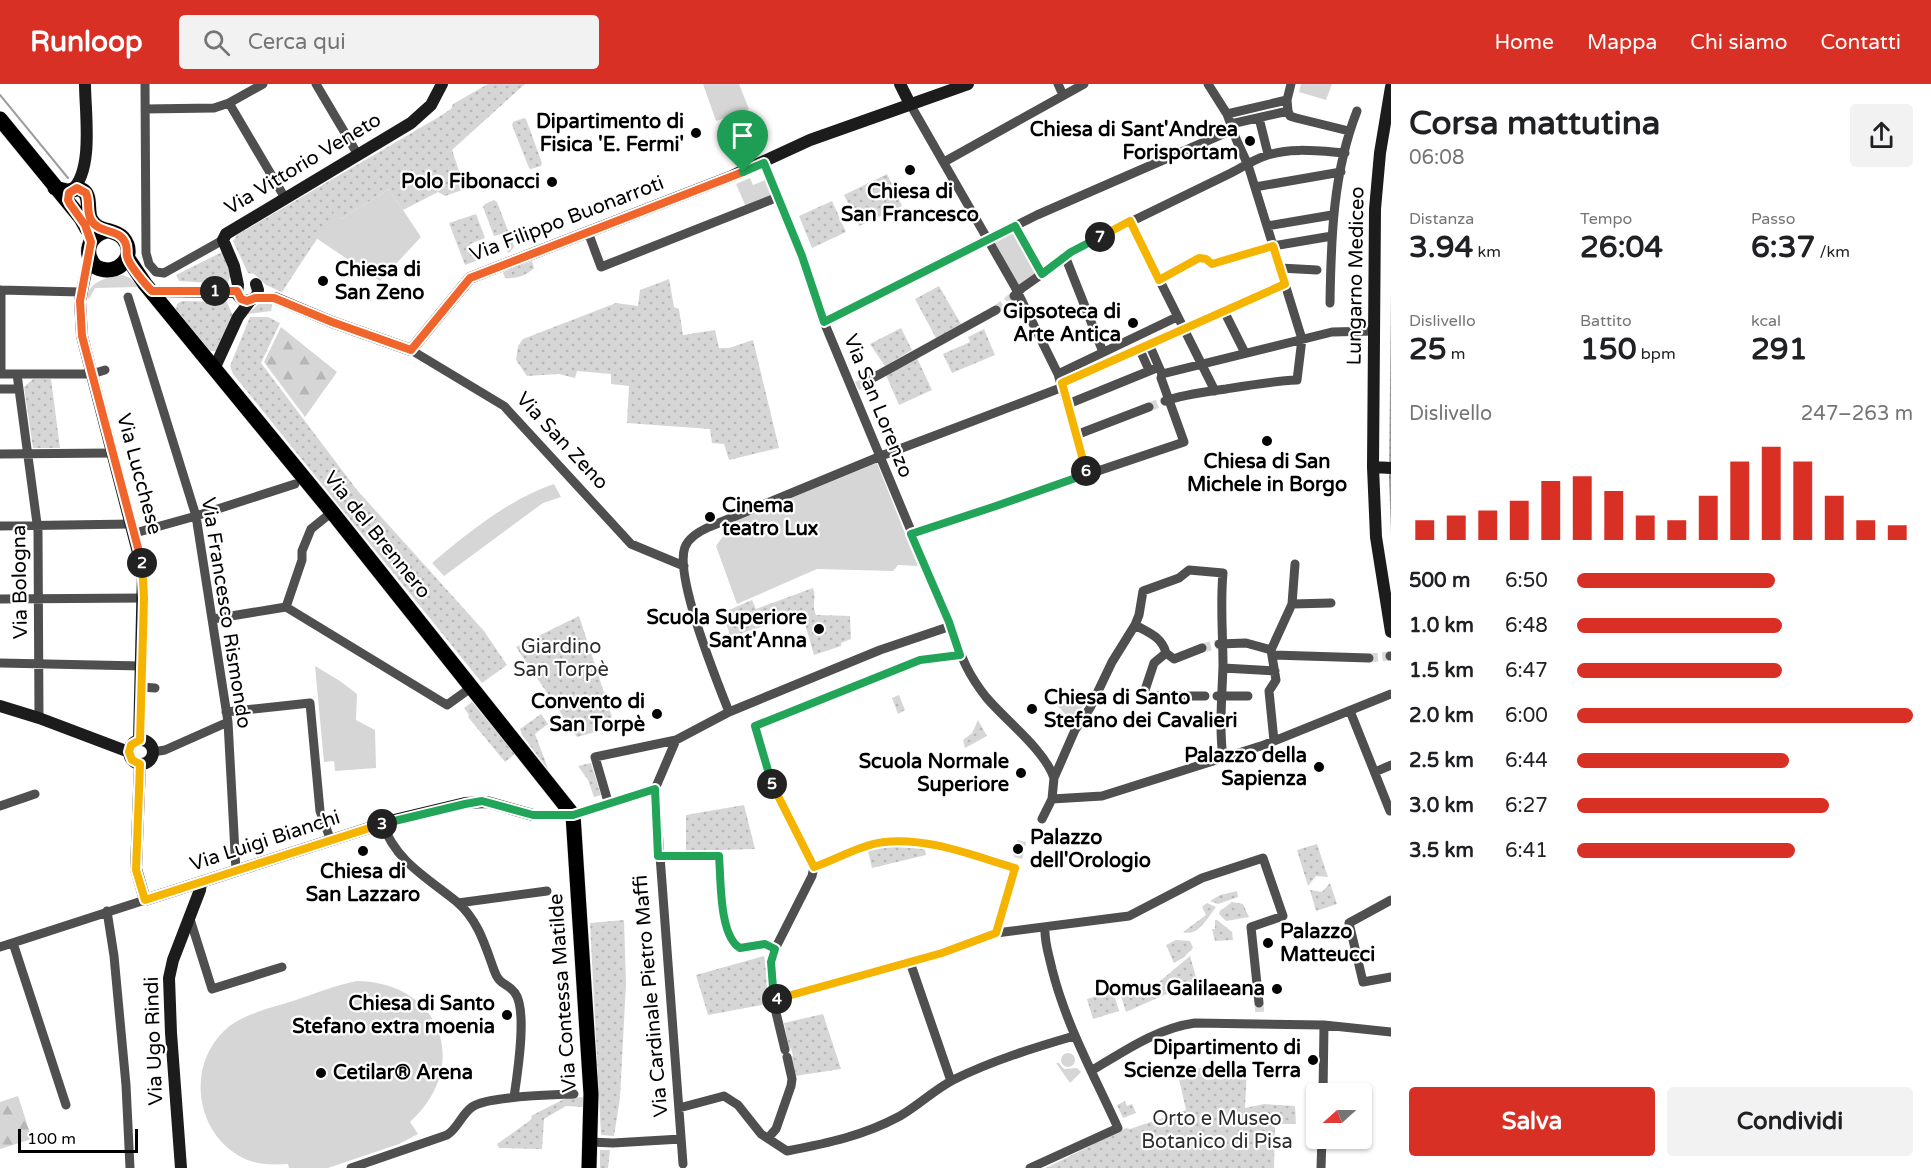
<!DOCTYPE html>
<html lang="it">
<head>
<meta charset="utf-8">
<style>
	body { margin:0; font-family:"Varela Round",sans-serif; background:#f2f2f2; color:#202124; height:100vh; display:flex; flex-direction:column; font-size:22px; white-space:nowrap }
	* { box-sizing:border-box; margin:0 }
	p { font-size:20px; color:#757577 }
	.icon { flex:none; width:33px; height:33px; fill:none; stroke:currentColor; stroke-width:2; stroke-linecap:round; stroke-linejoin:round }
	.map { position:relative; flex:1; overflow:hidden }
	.sheet { display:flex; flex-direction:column; background:#fff; width:540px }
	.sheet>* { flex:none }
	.needle { width:39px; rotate:249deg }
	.buttons { position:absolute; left:1306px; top:999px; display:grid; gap:12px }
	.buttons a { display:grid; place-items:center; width:66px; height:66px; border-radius:6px; background:#fff; box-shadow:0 2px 4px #0004; font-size:30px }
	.scale { position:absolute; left:18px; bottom:15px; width:120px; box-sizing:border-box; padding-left:6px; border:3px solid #000; border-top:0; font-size:16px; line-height:21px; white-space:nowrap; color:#000; -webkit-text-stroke:4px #fff; paint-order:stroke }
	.pin { position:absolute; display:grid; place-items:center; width:51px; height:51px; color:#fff; margin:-62px -26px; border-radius:50% 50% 50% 0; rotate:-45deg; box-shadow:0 0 6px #0007 }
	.pin .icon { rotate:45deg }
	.km { position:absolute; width:30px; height:30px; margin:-15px; border-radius:50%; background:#222; color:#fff; font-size:16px; line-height:30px; text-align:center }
	.round { display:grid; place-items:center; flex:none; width:63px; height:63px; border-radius:6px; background:#f2f2f2 }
	.overview { display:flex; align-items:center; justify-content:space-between; height:102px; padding:0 18px }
	h1 { font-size:33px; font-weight:700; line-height:45px }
	.figures { display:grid; grid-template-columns:repeat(3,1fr); gap:9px; height:102px; padding:6px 18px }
	.figures div { display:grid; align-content:center }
	.figures b { font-size:30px; font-weight:700 }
	.figures small { font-size:16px; font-weight:400 }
	.figures p { font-size:16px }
	.chart { height:168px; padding:12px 18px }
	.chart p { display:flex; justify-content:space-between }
	.chart svg { width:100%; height:108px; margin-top:6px; stroke:#d93025; stroke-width:6 }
	.cta { display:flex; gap:12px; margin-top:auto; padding:12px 18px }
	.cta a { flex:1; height:69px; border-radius:6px; background:#d93025; color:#fff; font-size:24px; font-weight:700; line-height:69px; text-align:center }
	.cta a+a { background:#f2f2f2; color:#202124 }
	ul { padding:0 18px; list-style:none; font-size:20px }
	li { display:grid; grid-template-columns:96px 72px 1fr; align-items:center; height:45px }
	li i { height:15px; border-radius:8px; background:#d93025 }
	header { display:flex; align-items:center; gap:36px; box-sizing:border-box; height:84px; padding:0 30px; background:#d93025; color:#fff }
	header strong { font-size:28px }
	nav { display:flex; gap:33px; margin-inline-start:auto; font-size:21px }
	.search { width:420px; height:54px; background:#f2f2f2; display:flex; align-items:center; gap:15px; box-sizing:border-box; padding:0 21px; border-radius:6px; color:#757577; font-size:22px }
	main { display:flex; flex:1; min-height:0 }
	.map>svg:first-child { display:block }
</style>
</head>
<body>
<header>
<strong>Runloop</strong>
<div class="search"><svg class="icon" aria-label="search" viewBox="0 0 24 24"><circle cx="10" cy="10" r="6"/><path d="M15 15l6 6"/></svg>Cerca qui</div>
<nav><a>Home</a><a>Mappa</a><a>Chi siamo</a><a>Contatti</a></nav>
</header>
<main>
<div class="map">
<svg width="1391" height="1084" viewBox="0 0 1391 1084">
	<defs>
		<pattern id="grass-dots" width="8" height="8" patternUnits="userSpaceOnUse" patternTransform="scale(1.5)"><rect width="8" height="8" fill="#d6d6d6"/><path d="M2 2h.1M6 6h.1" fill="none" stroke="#b6b6b6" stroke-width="1.8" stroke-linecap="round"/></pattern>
		<pattern id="forest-firs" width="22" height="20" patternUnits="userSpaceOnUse" patternTransform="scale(1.5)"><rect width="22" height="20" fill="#d6d6d6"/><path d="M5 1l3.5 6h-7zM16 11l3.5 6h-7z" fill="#b6b6b6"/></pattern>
		<pattern id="water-rules" width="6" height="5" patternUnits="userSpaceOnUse" patternTransform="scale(1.5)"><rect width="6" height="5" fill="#9d9d9d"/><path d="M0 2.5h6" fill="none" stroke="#858585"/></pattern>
	</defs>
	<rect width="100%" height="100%" fill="#fff"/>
	<path fill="url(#grass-dots)" d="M488,0H525L452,66L465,105L445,112L438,108L403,126L389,105L341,135L334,129L282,208L266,201L254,190L248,189L233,157L237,151L437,34L451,25L453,20Z
		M524,34L526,35L542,79L541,82L531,85L529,84L512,41L513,38Z
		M887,90L902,122L859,142L844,111Z
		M494,116L497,118L514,162L510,168L508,169L501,150L494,152L483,123L485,120Z
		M832,117L846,148L812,164L799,132Z
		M476,130L485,154L470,160L476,177L465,181L449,139Z
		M222,168L231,191L227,200L179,197L176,191Z
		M532,177L534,184C526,192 516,195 505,194L503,188Z
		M669,195L674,223L679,225L683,251L715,246L719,264H729L753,256L779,364L729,376L724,360L712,359L710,345L627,339L629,302L611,300V290L577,287L575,294L559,290L527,292L516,276L518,262L523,255L616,219L638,222L640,206Z
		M939,202L961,240L936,254L915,215Z
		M182,217L227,218L233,232L217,267H209L176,225L177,220Z
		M273,217L271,227L247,230L260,219Z
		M250,233H268L280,239L261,279L357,406L484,547L507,581L482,599L233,290L230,282Z
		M901,244L912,266L885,282L870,260Z
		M984,245L995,271L952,289L943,270L970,258L968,253Z
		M917,274L932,306L899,321L886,291Z
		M33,295H51L60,364H33L24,303Z
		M813,504C817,515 811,521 816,531L850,532L851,555L841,559V562L814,571L802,529L731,553L722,529L752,516L756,525Z
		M579,532L612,633L606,636L609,644L577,653L516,563Z
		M899,611L905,626L898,630L892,614Z
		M472,618L515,670L505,678L468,633L469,631L464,624Z
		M541,630L548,640L535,650L549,687L522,651L520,645Z
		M978,636L987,652L965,664L963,656L972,649Z
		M591,679L601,711L594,713L588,696L578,682Z
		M744,721L755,765L686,767V731Z
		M1317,760L1328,793L1316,792L1308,802L1297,766Z
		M884,762L925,765L926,771L872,784L868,767Z
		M1330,799L1337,820L1316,827L1310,806L1322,808Z
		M1237,807L1238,813L1218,820L1210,817L1220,811Z
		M1232,818L1243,820L1249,833L1226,837L1219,830L1220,827Z
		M1207,819L1216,823C1207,834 1199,853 1183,848L1206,831L1202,823Z
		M624,836L626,899L620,1014L614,1052L601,1051L590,839Z
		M1215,836H1217L1232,848L1233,856L1215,857L1212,845H1215Z
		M1176,856L1190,857L1193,864L1183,874L1174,879L1166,861Z
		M764,872L772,919L708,931L696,891Z
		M1190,872L1197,897L1188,899L1181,906L1164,911L1126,928L1121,912L1159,898Z
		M1113,907L1119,927L1093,935L1087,915Z
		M823,930L841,985L795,992L790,973L793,972L791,964L789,965L784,939Z
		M1191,984H1247L1245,1024L1264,1020L1295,1022L1296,1040H1275L1274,1084H1046L1126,1044L1130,1045L1186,1026L1177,986Z
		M584,1013V1023L566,1022L544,1035L542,1065L499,1064L497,1060L532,1035L531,1032L566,1014Z
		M1125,1017L1127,1022L1132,1020L1136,1029L1123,1034L1117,1021Z
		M600,1066H610L608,1084H600Z"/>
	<path fill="url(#forest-firs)" d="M281,243L337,288L305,333L264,278Z
		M18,1012L32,1055L0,1065V1018Z"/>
	<path fill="#d6d6d6" d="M703,0H739L749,25L716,37Z
		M1301,0H1332L1326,16L1299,8Z
		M750,94L753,101L765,96L772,112L746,123L736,100Z
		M389,105L421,153L380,197L316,154L334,128L341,135Z
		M1015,143L1042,190L1018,209L988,156Z
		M123,191L130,194L139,203L95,204L89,215L86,214C91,196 106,194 123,191Z
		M877,379L918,482L898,481L893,487L817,485L737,520L716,462L733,438Z
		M554,400L561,413L543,419L444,492L432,479C466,450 511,414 554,400Z
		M315,582L340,597L357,610L356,636L375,646L376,684L335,687L334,677L324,678Z
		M1092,610L1072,637L1054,618L1063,612Z
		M357,897C441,898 472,982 410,1038L418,1050L399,1060L328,1084H289L288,1080C272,1081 258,1081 243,1074C195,1050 186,982 225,946C243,929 272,924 296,916C316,909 336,901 357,897Z
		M1061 976a7 7 0 1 1 14 0a7 7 0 1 1-14 0Z
		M1056,979H1059L1064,985L1077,984L1081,988L1070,999Z"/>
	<path fill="url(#water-rules)" d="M1391,208V449L1389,394Z"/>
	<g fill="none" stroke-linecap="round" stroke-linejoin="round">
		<path stroke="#9d9d9d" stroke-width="2" d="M0,11L68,94"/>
		<path stroke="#d9d9d9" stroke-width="9" stroke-dasharray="9 4.5" stroke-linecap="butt" d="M996,226L1014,212
			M857,302L871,295
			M1149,323L1165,317
			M1202,564L1219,560
			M1369,574L1390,572
			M1018,774L1022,757
			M1259,919L1260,931"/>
		<defs>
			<path id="primary" d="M0,35L81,134L87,145
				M55,104C59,105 64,107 69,107C74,106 78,103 82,106C92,111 86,127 91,136C98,149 114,144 123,154C138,172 117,194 96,183C83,170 88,152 106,147
				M127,173L145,200L332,428L573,731L591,1010L589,1084"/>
		</defs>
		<use href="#primary" stroke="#dbdbdb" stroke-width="16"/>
		<path stroke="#4f4f4f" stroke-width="9" d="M145,0L146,169L149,180L156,188L164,189L223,156
			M316,0L358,71
			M1058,0L1063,11
			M229,19L285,114
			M910,20L1015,203L1058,290L1087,390
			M145,25L214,24L229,19L263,0
			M1288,27L1290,32L1296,34L1349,47
			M1227,30L1287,16
			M1259,34L1268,70
			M1231,40L1288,27L1287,16L1291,0
			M944,78L1084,0
			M764,79L803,172L824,238L949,538C961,570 964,585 986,613C1006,637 1044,665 1054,694
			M1255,103L1341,88
			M1130,137L1215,307
			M1267,142L1332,131
			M1015,143L1042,190
			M588,148L601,183L778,113
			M1065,172L1103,268
			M1280,184L1317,186
			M1159,196L1199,174L1206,175L1212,180L1273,162L1332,152
			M0,206L81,208
			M1014,212L1022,204L1083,161L1231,89C1243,83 1253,76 1265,72C1289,63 1319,67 1345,69
			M128,213L196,432L228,638L236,787
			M1330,219C1331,154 1333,88 1357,27
			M1224,227L1245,269
			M824,238L1037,131L1232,46
			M1139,264L1149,286
			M411,266L504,322L631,460L684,482
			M0,290H92L105,286
			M1,290V206
			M17,290L38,447L39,634
			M1058,290L1177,233
			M1162,290L1332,248L1374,247
			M871,295L996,226
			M1062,299L1285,200
			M0,305H19
			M1165,317C1185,310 1205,308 1226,305C1250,301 1273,297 1297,296L1302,255L1248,81L1236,55L1227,30L1208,0
			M1068,320L1159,283
			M1076,351L1149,323
			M0,370L113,369
			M0,442L132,440
			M135,449L196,432L295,400
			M911,450L1184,358L1161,294L1162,290L1149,260
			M0,515L144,514
			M1292,520L1331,519
			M286,523L447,621L472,603
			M213,535L286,523L302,476V467L311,445L332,428
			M1135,541C1149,549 1162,553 1166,569
			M1219,560L1246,559L1271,566
			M1202,564L1174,575L1166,569L1154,579L1143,612H1205
			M1273,571L1369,574
			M1390,572H1391
			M0,579L142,582
			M1223,584L1275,587
			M141,603L155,604
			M1217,612H1248
			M1350,627L1390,727
			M226,628L310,619L320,727L331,757
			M729,628C717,597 674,492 685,463C689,453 700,447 709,443L881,372L1063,303
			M1274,657L1269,607L1276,596L1271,566L1292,520L1295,480
			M153,668L165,666L228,638
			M1375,688L1391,681
			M655,705L683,1080
			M1052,715L1102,712L1264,661L1391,610
			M609,721L595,673L676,656L729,628L880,566L951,542
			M0,722L35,710
			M573,731L655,705L676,656
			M1042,735L1052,715L1054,694L1075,646L1090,624L1112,578L1135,541L1139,531L1143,507L1179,494L1189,486L1223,489C1220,520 1223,551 1223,582C1222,613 1219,643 1223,674
			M383,740C395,777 429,795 457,818C478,836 485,861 494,886C500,903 507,898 515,909C528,926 517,992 514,1013
			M658,772H719C721,795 719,852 740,864L765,860L775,865
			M814,783L771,697L755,642L920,576L960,571
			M814,783C837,775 860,762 884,758C928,753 974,772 1015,784L996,849
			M1391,816L1349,839L1363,898L1391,893
			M458,819L547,807
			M107,827L114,872L126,1001L130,1084
			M190,835L212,905L282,883
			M13,859L66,1021
			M0,863L145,816
			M910,878L951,997
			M773,916L942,869L996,849L1129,832L1202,794L1263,774L1283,832L1251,843L1259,919
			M785,966L773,916L771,878L775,865L812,792L814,783
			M1091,987C1123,968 1157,944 1195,939L1324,941L1391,948
			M1323,1010L1324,941
			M679,1024L724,1012L738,1021L761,1050L787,1067C828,1059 863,1052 900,1032C919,1021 934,1006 953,996C991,977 1033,964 1074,952
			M768,1054L776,1045L791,1002L792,995L787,973
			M591,1058L613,1059L681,1055
			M351,1084L447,1051C458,1044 461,1031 472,1023C487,1012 552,1011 574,1010
			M1030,1084L1118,1044C1094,991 1066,941 1052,885C1049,871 1044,858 1045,843
			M1321,1084L1322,1054"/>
		<path stroke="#1c1c1c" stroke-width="12" d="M900,0L910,20
			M1391,3L1380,69L1375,125L1373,383L1376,453L1391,548
			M72,106C94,86 85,28 85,0
			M89,173L80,217L82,252L143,488L139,656
			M151,207L237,208
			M255,214H275L332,238L411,266L470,194L732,92L810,56L968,0
			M250,217L241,215L237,210L238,201L234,182L223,156L226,150L411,39L431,21L442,0
			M215,283L238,233L250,217L257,212L258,206L256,200
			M1373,383L1391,384
			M0,622L39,634L129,668
			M129 668a12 12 0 1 1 24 0a12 12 0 1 1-24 0Z
			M140,680L136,785L145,816L394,736L465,719L487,718L533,731H573
			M181,1084L171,949L169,894L173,876L200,806L201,799"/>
		<use href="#primary" stroke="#000" stroke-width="15"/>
	</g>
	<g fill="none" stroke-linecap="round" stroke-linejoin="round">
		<defs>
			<path id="split-1" d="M215,207H237L241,215L247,217L255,214H274L332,238L411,266L470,194L743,88"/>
			<path id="split-2" d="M142,479L82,252L80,217L91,158L85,141L70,120L68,116L69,109L77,104L86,109C90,118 86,127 91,136C99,150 118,144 125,158C128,164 126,167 127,172C128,180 146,201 152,207H215"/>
			<path id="split-3" d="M142,479L144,514L140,656L131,661L129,668L132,676L140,680L136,786L145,816L382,740"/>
			<path id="split-4" d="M382,740L465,720L482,717L533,731H573L655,705L658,772H719C721,795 719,852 740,864L765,860L775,865L771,878L774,916L777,915"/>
			<path id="split-5" d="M772,700L814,783C837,775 860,761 884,758C928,753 974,772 1015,784L996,849L942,869L777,915"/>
			<path id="split-6" d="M772,700L755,642L920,576L960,571L949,538L911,450L993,423L1087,390L1086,387"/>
			<path id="split-7" d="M1086,387L1062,299L1285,200L1273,162L1212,180L1206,175L1199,174L1159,196L1130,137L1100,153"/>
			<path id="split-8" d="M743,88L764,79L802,172L824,238L1015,142L1042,190L1071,168L1100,153"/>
		</defs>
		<use href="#split-1" stroke="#fff" stroke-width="12"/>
		<use href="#split-2" stroke="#fff" stroke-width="12"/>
		<use href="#split-3" stroke="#fff" stroke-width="12"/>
		<use href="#split-4" stroke="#fff" stroke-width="12"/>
		<use href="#split-5" stroke="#fff" stroke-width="12"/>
		<use href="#split-6" stroke="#fff" stroke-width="12"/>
		<use href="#split-7" stroke="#fff" stroke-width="12"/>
		<use href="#split-8" stroke="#fff" stroke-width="12"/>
		<use href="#split-1" stroke="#f0652b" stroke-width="8"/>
		<use href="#split-2" stroke="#f0652b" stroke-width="8"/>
		<use href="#split-3" stroke="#f5b400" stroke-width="8"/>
		<use href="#split-4" stroke="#22a559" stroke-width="8"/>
		<use href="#split-5" stroke="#f5b400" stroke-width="8"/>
		<use href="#split-6" stroke="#22a559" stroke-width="8"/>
		<use href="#split-7" stroke="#f5b400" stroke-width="8"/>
		<use href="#split-8" stroke="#22a559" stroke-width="8"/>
	</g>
	<g fill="#000" stroke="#fff" stroke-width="2">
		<circle cx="696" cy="49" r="6"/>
		<circle cx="1250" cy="57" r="6"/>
		<circle cx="910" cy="86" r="6"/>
		<circle cx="552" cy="98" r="6"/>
		<circle cx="323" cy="197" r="6"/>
		<circle cx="1133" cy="239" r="6"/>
		<circle cx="1267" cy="357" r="6"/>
		<circle cx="710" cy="433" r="6"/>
		<circle cx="819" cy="545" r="6"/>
		<circle cx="1032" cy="625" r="6"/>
		<circle cx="657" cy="630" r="6"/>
		<circle cx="1319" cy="683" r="6"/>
		<circle cx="1021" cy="689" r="6"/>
		<circle cx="1018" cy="765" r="6"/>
		<circle cx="363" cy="767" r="6"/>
		<circle cx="1268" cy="859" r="6"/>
		<circle cx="1277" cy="905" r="6"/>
		<circle cx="507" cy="931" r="6"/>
		<circle cx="1313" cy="976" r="6"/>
		<circle cx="321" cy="989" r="6"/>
	</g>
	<g text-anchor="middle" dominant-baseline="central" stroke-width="4.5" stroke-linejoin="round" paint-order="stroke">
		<g font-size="20" font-weight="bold" fill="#000" stroke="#fff" text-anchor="end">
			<text x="684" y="38">Dipartimento di<tspan x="684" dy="23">Fisica 'E. Fermi'</tspan></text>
			<text x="1238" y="46">Chiesa di Sant'Andrea<tspan x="1238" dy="23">Forisportam</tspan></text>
			<text x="540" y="98">Polo Fibonacci</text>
			<text x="910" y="108" text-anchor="middle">Chiesa di<tspan x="910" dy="23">San Francesco</tspan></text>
			<text x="335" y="186" text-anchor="start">Chiesa di<tspan x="335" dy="23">San Zeno</tspan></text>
			<text x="1121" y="228">Gipsoteca di<tspan x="1121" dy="23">Arte Antica</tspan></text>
			<text x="1267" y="378" text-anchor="middle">Chiesa di San<tspan x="1267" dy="23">Michele in Borgo</tspan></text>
			<text x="722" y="422" text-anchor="start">Cinema<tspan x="722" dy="23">teatro Lux</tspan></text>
			<text x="807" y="534">Scuola Superiore<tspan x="807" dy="23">Sant'Anna</tspan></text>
			<text x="1044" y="614" text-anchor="start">Chiesa di Santo<tspan x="1044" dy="23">Stefano dei Cavalieri</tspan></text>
			<text x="645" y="618">Convento di<tspan x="645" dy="23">San Torpè</tspan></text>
			<text x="1307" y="672">Palazzo della<tspan x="1307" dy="23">Sapienza</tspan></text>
			<text x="1009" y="678">Scuola Normale<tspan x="1009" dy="23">Superiore</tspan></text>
			<text x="1030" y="754" text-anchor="start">Palazzo<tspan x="1030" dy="23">dell'Orologio</tspan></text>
			<text x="363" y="788" text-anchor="middle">Chiesa di<tspan x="363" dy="23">San Lazzaro</tspan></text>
			<text x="1280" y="848" text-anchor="start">Palazzo<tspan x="1280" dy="23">Matteucci</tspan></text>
			<text x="1265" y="905">Domus Galilaeana</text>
			<text x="495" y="920">Chiesa di Santo<tspan x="495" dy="23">Stefano extra moenia</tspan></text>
			<text x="1301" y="964">Dipartimento di<tspan x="1301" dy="23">Scienze della Terra</tspan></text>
			<text x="333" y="989" text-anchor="start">Cetilar® Arena</text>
		</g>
		<g font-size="20" fill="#000" stroke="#fff">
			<text transform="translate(303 80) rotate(-31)">Via Vittorio Veneto</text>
			<text transform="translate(567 135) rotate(-21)">Via Filippo Buonarroti</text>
			<text transform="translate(1356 192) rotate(-89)">Lungarno Mediceo</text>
			<text transform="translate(878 322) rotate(68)">Via San Lorenzo</text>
			<text transform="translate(562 357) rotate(47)">Via San Zeno</text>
			<text transform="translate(139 390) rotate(75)">Via Lucchese</text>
			<text transform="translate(377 451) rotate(51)">Via del Brennero</text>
			<text transform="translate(20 498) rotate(-91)">Via Bologna</text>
			<text transform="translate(226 529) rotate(81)">Via Francesco Rismondo</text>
			<text transform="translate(265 757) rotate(-18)">Via Luigi Bianchi</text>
			<text transform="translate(563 909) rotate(-94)">Via Contessa Matilde</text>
			<text transform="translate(651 912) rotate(-95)">Via Cardinale Pietro Maffi</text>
			<text transform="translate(154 957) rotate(-92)">Via Ugo Rindi</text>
		</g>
		<g font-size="20" fill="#2d2d2d" stroke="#fff">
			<text x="561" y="563">Giardino<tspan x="561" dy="23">San Torpè</tspan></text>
			<text x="1217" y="1035">Orto e Museo<tspan x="1217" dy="23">Botanico di Pisa</tspan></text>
		</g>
	</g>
</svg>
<div class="buttons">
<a><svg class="needle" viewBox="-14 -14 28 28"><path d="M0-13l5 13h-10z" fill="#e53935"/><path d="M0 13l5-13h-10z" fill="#757577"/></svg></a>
</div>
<div class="scale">100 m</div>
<div class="pin" style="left:743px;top:88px;background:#1e9e55"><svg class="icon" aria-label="arrive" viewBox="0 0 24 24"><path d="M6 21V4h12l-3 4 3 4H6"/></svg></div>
<b class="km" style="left:215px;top:207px">1</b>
<b class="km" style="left:142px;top:479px">2</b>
<b class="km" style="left:382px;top:740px">3</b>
<b class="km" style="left:777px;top:915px">4</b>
<b class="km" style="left:772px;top:700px">5</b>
<b class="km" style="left:1086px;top:387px">6</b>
<b class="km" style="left:1100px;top:153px">7</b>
</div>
<section class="sheet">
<div class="overview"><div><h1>Corsa mattutina</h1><p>06:08</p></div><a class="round"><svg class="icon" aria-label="share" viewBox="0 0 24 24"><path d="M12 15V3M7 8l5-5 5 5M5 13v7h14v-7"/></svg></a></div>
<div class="figures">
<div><p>Distanza</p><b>3.94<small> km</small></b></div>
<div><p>Tempo</p><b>26:04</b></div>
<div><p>Passo</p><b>6:37<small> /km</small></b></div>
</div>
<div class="figures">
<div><p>Dislivello</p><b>25<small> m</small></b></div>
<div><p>Battito</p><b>150<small> bpm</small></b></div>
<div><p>kcal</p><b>291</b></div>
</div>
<div class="chart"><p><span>Dislivello</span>247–263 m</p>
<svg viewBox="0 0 160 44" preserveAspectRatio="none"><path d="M5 44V36M15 44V34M25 44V32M35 44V28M45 44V20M55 44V18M65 44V24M75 44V34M85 44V36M95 44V26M105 44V12M115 44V6M125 44V12M135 44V26M145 44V36M155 44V38"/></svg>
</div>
<ul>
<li><b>500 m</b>6:50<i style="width:59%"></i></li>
<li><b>1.0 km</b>6:48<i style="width:61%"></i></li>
<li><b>1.5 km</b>6:47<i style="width:61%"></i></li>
<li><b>2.0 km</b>6:00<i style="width:100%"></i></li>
<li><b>2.5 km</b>6:44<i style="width:63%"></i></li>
<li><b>3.0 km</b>6:27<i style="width:75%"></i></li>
<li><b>3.5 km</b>6:41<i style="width:65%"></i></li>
</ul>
<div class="cta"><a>Salva</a><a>Condividi</a></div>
</section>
</main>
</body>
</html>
